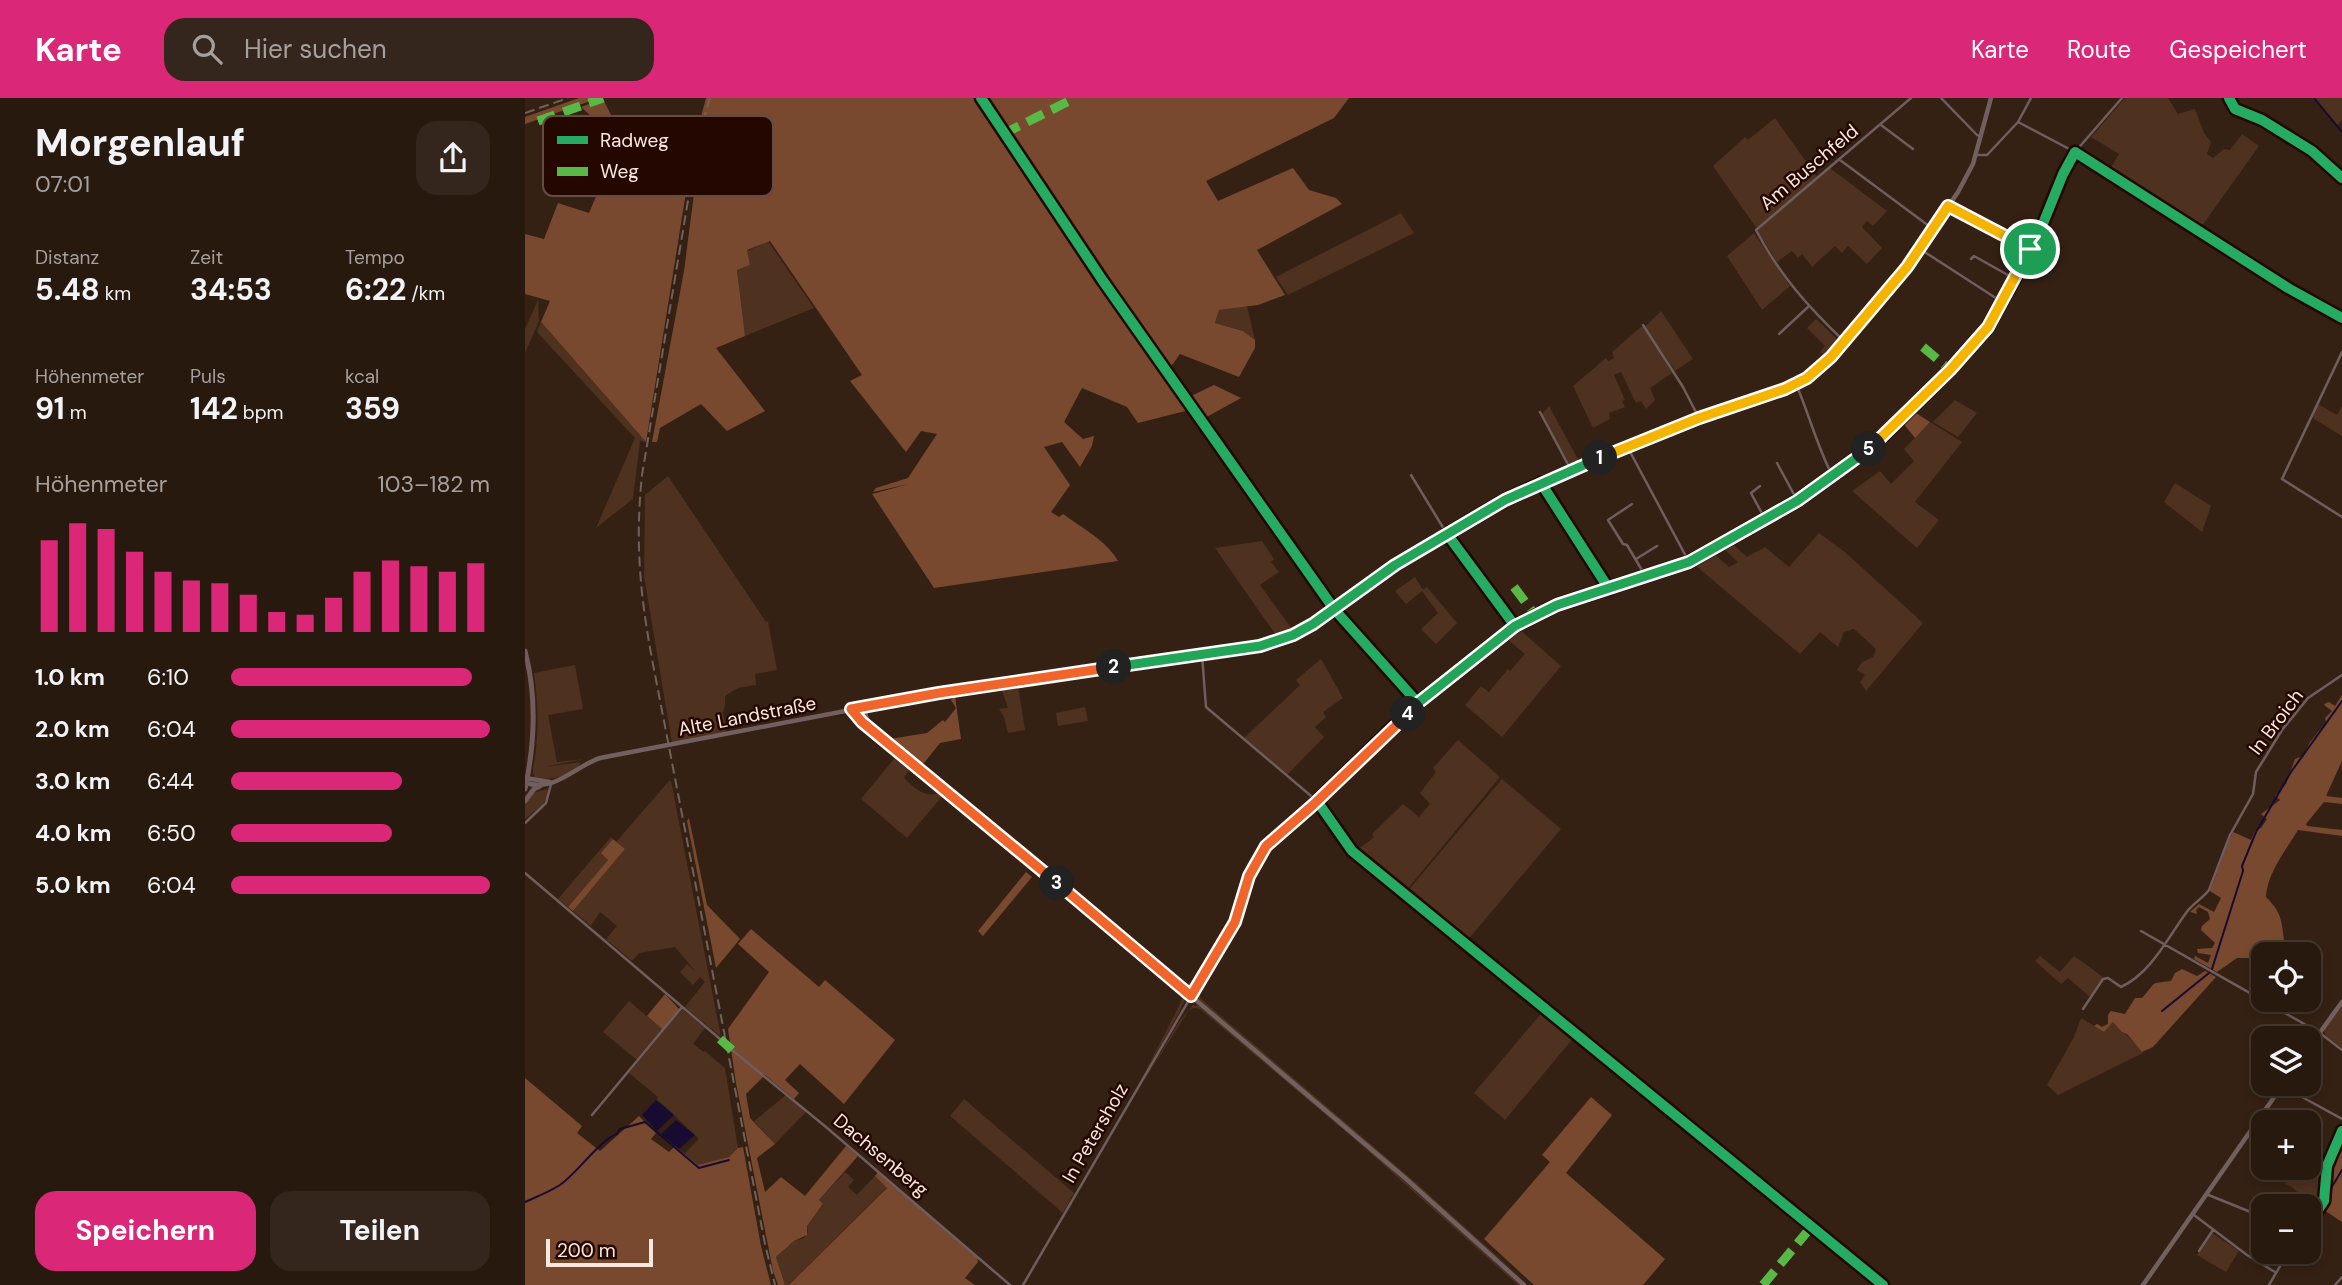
<!DOCTYPE html>
<html lang="de">
<head>
<meta charset="utf-8">
<style>
	body { margin:0; font-family:"DM Sans",sans-serif; background:#34261c; color:#f1f3f6; height:100vh; display:flex; flex-direction:column; font-size:26px; white-space:nowrap }
	* { box-sizing:border-box; margin:0 }
	p { font-size:23px; color:#a5a09e }
	.icon { flex:none; width:38px; height:38px; fill:none; stroke:currentColor; stroke-width:2; stroke-linecap:round; stroke-linejoin:round }
	.map { position:relative; flex:1; overflow:hidden }
	.panel { display:flex; flex-direction:column; background:#28190e; width:525px }
	.panel>* { flex:none }
	.fabs { position:absolute; left:1726px; top:844px; display:grid; gap:14px }
	.fabs a { display:grid; place-items:center; width:70px; height:70px; border-radius:14px; background:#28190e; box-shadow:0 4px 10px #0003,0 0 0 2px #44382e; font-size:35px }
	.scale { position:absolute; left:21px; bottom:18px; width:107px; box-sizing:border-box; padding-left:7px; border:4px solid #f9e8df; border-top:0; font-size:19px; line-height:24px; white-space:nowrap; color:#f9e8df; -webkit-text-stroke:5px #240800; paint-order:stroke }
	.pin { position:absolute; display:grid; place-items:center; width:60px; height:60px; color:#fff; margin:-30px; border:4px solid #fff; border-radius:50%; box-shadow:0 2px 7px #0007 }
	.km { position:absolute; width:35px; height:35px; margin:-18px; border-radius:50%; background:#222; color:#fff; font-size:19px; line-height:35px; text-align:center }
	.round { display:grid; place-items:center; flex:none; width:74px; height:74px; border-radius:21px; background:#34261c }
	.summary { display:flex; align-items:center; justify-content:space-between; height:119px; padding:0 35px }
	h1 { font-size:38px; font-weight:700; line-height:52px }
	.metrics { display:grid; grid-template-columns:repeat(3,1fr); gap:10px; height:119px; padding:7px 35px }
	.metrics div { display:grid; align-content:center }
	.metrics b { font-size:30px; font-weight:700 }
	.metrics small { font-size:19px; font-weight:400 }
	.metrics p { font-size:19px }
	.chart { height:196px; padding:14px 35px }
	.chart p { display:flex; justify-content:space-between }
	.chart svg { width:100%; height:126px; margin-top:7px; stroke:#db2777; stroke-width:6 }
	.cta { display:flex; gap:14px; margin-top:auto; padding:14px 35px }
	.cta a { flex:1; height:80px; border-radius:21px; background:#db2777; color:#fff; font-size:28px; font-weight:700; line-height:80px; text-align:center }
	.cta a+a { background:#34261c; color:#f1f3f6 }
	ul { padding:0 35px; list-style:none; font-size:23px }
	li { display:grid; grid-template-columns:112px 84px 1fr; align-items:center; height:52px }
	li i { height:18px; border-radius:9px; background:#db2777 }
	header { display:flex; align-items:center; gap:42px; box-sizing:border-box; height:98px; padding:0 35px; background:#db2777; color:#fff }
	header strong { font-size:33px }
	nav { display:flex; gap:38px; margin-inline-start:auto; font-size:24px }
	.search { width:490px; height:63px; background:#34261c; display:flex; align-items:center; gap:18px; box-sizing:border-box; padding:0 24px; border-radius:21px; color:#a5a09e; font-size:26px }
	main { display:flex; flex:1; min-height:0 }
	.map>svg:first-child { display:block }
</style>
</head>
<body>
<header>
<strong>Karte</strong>
<div class="search"><svg class="icon" aria-label="search" viewBox="0 0 24 24"><circle cx="10" cy="10" r="6"/><path d="M15 15l6 6"/></svg>Hier suchen</div>
<nav><a>Karte</a><a>Route</a><a>Gespeichert</a></nav>
</header>
<main>
<section class="panel">
<div class="summary"><div><h1>Morgenlauf</h1><p>07:01</p></div><a class="round"><svg class="icon" aria-label="share" viewBox="0 0 24 24"><path d="M12 15V3M7 8l5-5 5 5M5 13v7h14v-7"/></svg></a></div>
<div class="metrics">
<div><p>Distanz</p><b>5.48<small> km</small></b></div>
<div><p>Zeit</p><b>34:53</b></div>
<div><p>Tempo</p><b>6:22<small> /km</small></b></div>
</div>
<div class="metrics">
<div><p>Höhenmeter</p><b>91<small> m</small></b></div>
<div><p>Puls</p><b>142<small> bpm</small></b></div>
<div><p>kcal</p><b>359</b></div>
</div>
<div class="chart"><p><span>Höhenmeter</span>103–182 m</p>
<svg viewBox="0 0 160 44" preserveAspectRatio="none"><path d="M5 44V12M15 44V6M25 44V8M35 44V16M45 44V23M55 44V26M65 44V27M75 44V31M85 44V37M95 44V38M105 44V32M115 44V23M125 44V19M135 44V21M145 44V23M155 44V20"/></svg>
</div>
<ul>
<li><b>1.0 km</b>6:10<i style="width:93%"></i></li>
<li><b>2.0 km</b>6:04<i style="width:100%"></i></li>
<li><b>3.0 km</b>6:44<i style="width:66%"></i></li>
<li><b>4.0 km</b>6:50<i style="width:62%"></i></li>
<li><b>5.0 km</b>6:04<i style="width:100%"></i></li>
</ul>
<div class="cta"><a>Speichern</a><a>Teilen</a></div>
</section>
<div class="map">
<svg width="1817" height="1187" viewBox="0 0 1817 1187">
	<rect width="100%" height="100%" fill="#352113"/>
	<path fill="#4e311f" d="M1600,0H1643L1653,16L1670,11L1679,35L1686,44L1682,56L1688,60L1699,51L1705,52L1717,36L1734,48L1674,132L1583,74L1594,56L1566,39Z
		M1787,0H1817V22L1812,27Z
		M1250,20L1292,79L1233,129L1230,128L1188,68L1220,39L1223,42Z
		M1305,70L1362,113L1348,128L1342,123L1337,129L1357,150L1342,166L1323,148L1317,155L1310,148L1287,169L1277,156L1273,160L1267,153L1252,164L1232,132Z
		M876,115L889,135L763,197L751,179Z
		M1229,135L1265,188L1237,212L1202,158Z
		M243,143L289,210L220,238L212,172L225,167L222,153Z
		M13,202L14,223L0,255V231Z
		M722,208L730,242L718,233L690,225L694,212Z
		M1136,213L1168,261L1150,273L1120,229Z
		M1291,221L1314,243L1300,259L1295,254L1300,248L1282,230Z
		M16,224L121,344L115,343L108,401L71,430L110,340L12,234Z
		M1116,229H1118L1147,275L1125,290L1130,302L1121,311L1116,303L1111,305L1096,274L1089,277L1100,302L1097,303L1100,309L1084,315L1085,321L1068,330L1048,288L1081,260L1083,263L1089,260L1087,254Z
		M1430,302L1452,315L1433,339L1408,324Z
		M1793,306L1812,317L1817,308V338L1789,321L1788,318Z
		M1024,308L1055,365L1046,369L1017,316Z
		M1405,324L1437,344L1390,404L1414,422L1392,450L1327,393L1355,373L1366,386L1389,363L1379,351Z
		M143,378L241,524L243,523L252,572L230,576L231,587L213,590L200,598V607L198,614L201,634L147,645L119,478L120,397Z
		M1650,385L1686,408L1677,434L1639,404Z
		M1294,435L1321,455L1398,525L1341,593L1335,584L1340,577L1332,572L1337,564L1348,559L1351,551L1329,531L1319,534L1313,549L1295,534L1275,556L1170,467L1171,464L1187,454L1204,469L1213,464L1197,449L1205,444L1222,459L1240,449L1264,469Z
		M737,443L749,461L746,464L754,474L735,487L769,534L753,540L690,450Z
		M890,479L898,492L902,489L932,525L911,546L896,531L913,515L897,493L881,506L870,493Z
		M990,531H994L1036,568L977,639L940,607L956,588L964,594L983,571L985,573L1000,556L980,539Z
		M746,538L748,540L713,548L404,593L694,549Z
		M796,561L818,600L798,614L801,619L790,629L799,639L762,677L719,640L775,587L771,582Z
		M50,567L58,611L23,617L32,664L59,661L20,669L56,664C49,678 26,683 10,680C6,672 9,668 10,659C14,631 13,603 9,575Z
		M493,588L500,632L483,635L479,619L474,611L483,610L476,590Z
		M560,609L563,623L533,628L531,615Z
		M933,642L975,679L880,794L831,753L849,739L847,736L878,706L894,719L905,706L895,695L911,674L908,670Z
		M373,656L387,668L379,680C391,691 400,701 417,694L419,696L382,740L336,701Z
		M398,668L500,753L516,768H514L398,671Z
		M977,681L1036,731L941,844L881,795Z
		M144,683H146L196,939L160,909L180,884L175,879L168,887L155,874L162,866L170,873L150,849L114,855L107,863L81,841L92,828L75,814L66,828L48,813L100,751L91,744Z
		M22,691L24,696L17,707L0,721V707L7,695Z
		M86,739L88,741L77,755L84,761L43,809L33,801Z
		M520,773L662,886L670,882L705,830L675,890L674,896L676,901L890,1084L1004,1187L674,902L672,894L691,854L670,885L664,889L658,887Z
		M518,777L659,895L660,901L655,913L615,984L654,908L657,900L656,896Z
		M1515,858L1535,874L1549,858L1578,879L1565,899L1543,880L1536,886L1510,863Z
		M104,903L138,932L112,962L78,934Z
		M668,907L674,908L822,1032L996,1187H993L832,1043L675,911L669,910L664,912L617,986L654,924Z
		M1817,907V950L1800,937L1799,932Z
		M157,911L180,930L168,946L179,954L180,953L200,970L213,1050L204,1059L173,1068L159,1056L174,1041C159,1028 148,1014 132,1002L133,999L104,975Z
		M1020,911L1050,938L980,1022L949,995Z
		M1556,920L1579,934L1588,924C1599,934 1608,943 1618,955L1533,997L1522,987L1549,939Z
		M261,997L281,1014L250,1046L229,1023Z
		M439,1001L549,1095L538,1115L425,1018Z
		M1811,1053L1817,1117C1802,1113 1791,1108 1779,1100C1772,1095 1769,1089 1760,1086L1764,1077L1777,1083L1786,1065L1803,1076Z
		M320,1074L329,1082L323,1089L332,1097L350,1078L362,1089L264,1187H260L251,1159L269,1143L279,1140L283,1133L282,1128L298,1107L294,1102Z
		M1687,1135L1714,1153L1701,1174L1672,1157Z"/>
	<path fill="#78492e" d="M54,0H74L0,26V19Z
		M181,0H824L809,20L681,83L693,103L768,70L784,92L811,100L817,106L732,152L760,197L733,207L694,212L690,225L718,233L730,242V250L714,279L655,256L645,270L664,299L689,287L716,300L678,321L672,310L613,325L602,309L557,290L539,324L558,341L569,338L567,348L555,369L537,344L519,349L545,387L526,414L534,419L538,416C557,430 582,443 593,463L409,490L347,396L384,386L348,394L351,390L383,380L412,336L396,333L381,354L325,283L337,277L245,143L222,152L225,167L212,172L220,238L191,250L240,313L202,333L176,306L135,330L132,344H127L159,173L173,65L167,57L121,344L16,224L25,203L0,196V136L19,141L33,105L64,115L95,42L121,68L167,52Z
		M78,1L95,35L93,42L56,9Z
		M1388,313L1405,324L1390,340L1377,324Z
		M1817,597V663L1801,698L1817,700V706L1799,704L1781,726L1782,728L1817,732V738L1773,732C1761,752 1742,775 1741,799C1762,819 1755,831 1762,856H1738V860H1712L1692,874L1669,861L1670,858L1683,865L1686,857L1673,855L1672,851L1687,850L1690,845L1676,832L1677,828L1685,821L1683,814L1674,809L1671,812L1672,816L1665,814L1674,806L1689,814L1696,800L1685,793L1705,740L1708,734L1726,742L1730,733L1736,730L1742,721L1736,716L1755,702L1750,698L1761,686L1770,661L1778,658L1785,644L1801,624L1800,620L1807,613L1799,607L1801,605L1804,604L1810,608Z
		M430,598L436,641L415,645L399,665L393,666L365,641L402,635L418,622L420,624L431,610L426,602Z
		M164,720L182,807L215,841L191,870L162,723Z
		M88,741L100,751L48,813L43,809L83,762L76,755Z
		M501,774L507,779L458,838L453,833Z
		M226,831L294,889L300,882L370,942L319,1006L275,966L260,982L274,995L269,1001L240,977L221,996L225,1020L250,1046L232,1060L240,1094L256,1079L280,1098L321,1048L333,1058L294,1102L298,1106L282,1128V1137L269,1143L251,1159L260,1187H253L248,1173L211,985L203,931L244,874L213,846Z
		M1657,871L1672,878L1680,873L1691,879L1628,949L1617,954L1602,936L1597,934L1588,924L1579,934L1569,928L1572,926L1577,929L1583,926V917L1586,913L1600,916L1610,900H1617C1633,882 1624,886 1646,883L1650,875Z
		M140,896L154,911L138,932L122,918Z
		M0,980L57,1028L52,1035L75,1053L114,1018L131,1035L126,1041L144,1054L150,1048L173,1067L204,1059L213,1050L218,1049L236,1148L246,1187H0Z
		M1066,999L1087,1017L1041,1075L1140,1161L1118,1187H1009L959,1141L1025,1064L1017,1057Z
		M1817,1038V1124L1799,1112L1803,1104L1807,1061Z
		M353,1074L452,1159L453,1164L440,1180L450,1187H264L362,1090L350,1078Z"/>
	<path fill="#180b32" d="M131,1002L149,1017L132,1033L117,1017Z
		M151,1022L170,1037L154,1051L136,1036Z"/>
	<g fill="none" stroke-linecap="round" stroke-linejoin="round">
		<path stroke="#180b32" stroke-width="2" d="M1789,0L1817,34
			M1687,871L1718,773L1717,768L1731,734L1766,674L1817,603
			M1637,913L1684,875
			M1805,1092L1817,1072
			M0,1104C11,1099 24,1094 35,1087C52,1075 76,1041 92,1036L95,1031L120,1024L174,1070L204,1062"/>
		<path stroke="#6f5d60" stroke-width="2.5" d="M1416,0L1452,37L1456,38
			M1704,0L1710,11L1737,22L1787,53L1817,80
			M1493,24L1506,0
			M1356,27L1388,51
			M1452,57H1462L1493,24L1550,54
			M1315,62L1408,131
			M1423,108L1505,151
			M1698,148L1817,220
			M1395,151L1477,204
			M1446,161L1449,158L1490,181
			M1118,227L1158,289L1174,320
			M1254,236L1283,209
			M1319,243C1283,209 1254,176 1231,132L1386,0
			M1817,254L1757,381L1817,419
			M1271,286C1284,316 1292,348 1307,377
			M1015,314L1046,372
			M1103,350L1164,464
			M1252,365L1272,402
			M886,377L922,436L990,527
			M1016,385L1084,491
			M1235,388L1226,395L1240,421
			M1107,406L1083,422L1098,446L1102,447L1121,479
			M759,439L809,511L893,604
			M1111,461L1132,448
			M677,557L681,609L792,703L827,753
			M0,725L21,705L26,686
			M0,775L195,941
			M1616,833L1795,935L1817,952
			M1558,911L1578,881L1583,880L1596,889C1626,875 1642,841 1661,815C1667,806 1677,801 1684,792L1705,737L1728,696L1731,674L1757,632L1783,600L1817,577
			M207,952L301,1029L485,1187
			M1777,999L1817,1021
			M67,1017L157,909
			M1738,1031V1032
			M1783,1062L1801,1074
			M1681,1096L1738,1119
			M1669,1117L1722,1157L1750,1174
			M1783,1127L1799,1103L1802,1068L1817,1033
			M1674,1153L1688,1132
			M498,1187L706,830L716,809L724,778L741,748L788,707L893,605L990,528L1032,507L1164,464L1272,403L1348,348L1369,329L1425,272L1463,229L1513,138L1538,76L1550,54L1597,0
			M1744,1187L1764,1153
			M1810,1187L1817,1179"/>
		<path stroke="#726060" stroke-width="4.5" d="M344,608L340,616L345,628
			M326,611L337,624L666,898L880,1080L999,1187
			M0,680L25,684
			M1,685C30,694 49,669 75,660L414,595L725,550L750,544L780,531L870,467L991,396L1160,325L1260,291L1282,280L1306,259L1382,169L1433,94L1448,66L1466,0
			M1783,951L1817,904
			M1618,1187L1759,985"/>
		<path stroke="#715c5b" stroke-width="5" d="M0,553C12,599 10,645 0,691
			M0,703L9,691L15,688"/>
		<path stroke="#70615c" stroke-width="2" stroke-dasharray="10 5" stroke-linecap="butt" d="M185,0L174,37L117,377C110,444 115,496 127,561L240,1146L250,1187
			M0,15L43,0"/>
		<path stroke="#58b947" stroke-width="9" stroke-dasharray="18 9" stroke-linecap="butt" d="M13,23L78,0
			M478,36L550,0
			M1398,249L1425,272
			M989,489L1010,517
			M195,941L207,952
			M1238,1187L1287,1128"/>
		<defs>
			<path id="cycleway" d="M456,0L578,183L809,511L893,605
				M1704,0L1710,11L1737,22L1787,53L1817,80
				M990,528L922,436L980,402L1016,385L1084,491
				M1783,1127L1799,1103L1802,1068L1817,1033
				M1358,1187L827,753L792,703L893,605L990,528L1032,507L1164,464L1272,403L1348,348L1425,272L1463,229L1513,138L1538,76L1550,54L1763,190L1817,220"/>
		</defs>
		<use href="#cycleway" stroke="#240800" stroke-width="15"/>
		<use href="#cycleway" stroke="#26ab63" stroke-width="10"/>
	</g>
	<g fill="none" stroke-linecap="round" stroke-linejoin="round">
		<defs>
			<path id="split-1" d="M1075,360L1174,320L1260,291L1282,280L1306,259L1382,169L1423,108L1505,151"/>
			<path id="split-2" d="M589,569L735,548L768,537L788,526L870,467L980,402L1075,360"/>
			<path id="split-3" d="M532,785L337,624L326,611L414,595L589,569"/>
			<path id="split-4" d="M532,785L666,898L710,824L724,778L741,748L788,707L883,616"/>
			<path id="split-5" d="M883,616L893,605L990,528L1032,507L1164,464L1272,403L1344,351"/>
			<path id="split-6" d="M1344,351L1425,272L1463,229L1505,151"/>
		</defs>
		<use href="#split-1" stroke="#fff" stroke-width="14"/>
		<use href="#split-2" stroke="#fff" stroke-width="14"/>
		<use href="#split-3" stroke="#fff" stroke-width="14"/>
		<use href="#split-4" stroke="#fff" stroke-width="14"/>
		<use href="#split-5" stroke="#fff" stroke-width="14"/>
		<use href="#split-6" stroke="#fff" stroke-width="14"/>
		<use href="#split-1" stroke="#f5b400" stroke-width="9"/>
		<use href="#split-2" stroke="#22a559" stroke-width="9"/>
		<use href="#split-3" stroke="#f0652b" stroke-width="9"/>
		<use href="#split-4" stroke="#f0652b" stroke-width="9"/>
		<use href="#split-5" stroke="#22a559" stroke-width="9"/>
		<use href="#split-6" stroke="#f5b400" stroke-width="9"/>
	</g>
	<g text-anchor="middle" dominant-baseline="central" stroke-width="5" stroke-linejoin="round" paint-order="stroke">
		<g font-size="19" fill="#f9e8df" stroke="#240800">
			<text transform="translate(1284 69) rotate(-40)">Am Buschfeld</text>
			<text transform="translate(222 618) rotate(-11)">Alte Landstraße</text>
			<text transform="translate(1751 624) rotate(-53)">In Broich</text>
			<text transform="translate(570 1035) rotate(-60)">In Petersholz</text>
			<text transform="translate(356 1057) rotate(40)">Dachsenberg</text>
		</g>
	</g>
	<rect x="18" y="18" width="230" height="80" rx="10" fill="#240800" stroke="#644b43" stroke-width="2"/>
	<rect x="32" y="38" width="31" height="8" fill="#26ab63"/>
	<rect x="32" y="69" width="31" height="9" fill="#58b947"/>
	<g font-size="19" fill="#f9e8df">
		<text x="75" y="49">Radweg</text>
		<text x="75" y="80">Weg</text>
	</g>
</svg>
<div class="fabs">
<a><svg class="icon" aria-label="locate" viewBox="0 0 24 24"><circle cx="12" cy="12" r="6"/><path d="M12 2v4M12 18v4M2 12h4M18 12h4"/></svg></a>
<a><svg class="icon" aria-label="layers" viewBox="0 0 24 24"><path d="M12 4l9 5-9 5-9-5zM3 14l9 5 9-5"/></svg></a>
<a>+</a>
<a>−</a>
</div>
<div class="scale">200 m</div>
<div class="pin" style="left:1505px;top:151px;background:#1e9e55"><svg class="icon" aria-label="arrive" viewBox="0 0 24 24"><path d="M6 21V4h12l-3 4 3 4H6"/></svg></div>
<b class="km" style="left:1075px;top:360px">1</b>
<b class="km" style="left:589px;top:569px">2</b>
<b class="km" style="left:532px;top:785px">3</b>
<b class="km" style="left:883px;top:616px">4</b>
<b class="km" style="left:1344px;top:351px">5</b>
</div>
</main>
</body>
</html>
